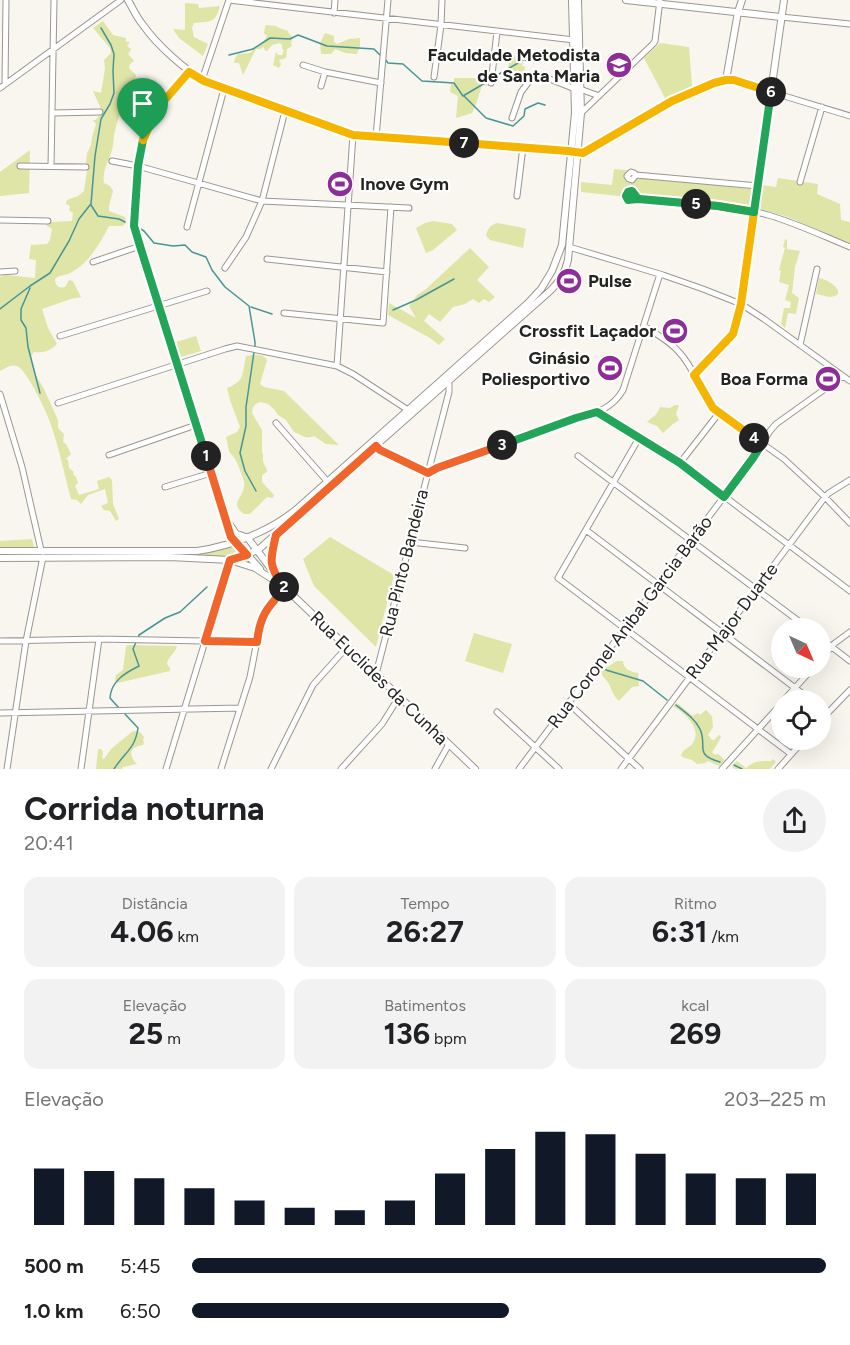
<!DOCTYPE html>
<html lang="pt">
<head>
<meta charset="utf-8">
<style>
	body { margin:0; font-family:Figtree,sans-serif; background:#f2f2f2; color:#202124; height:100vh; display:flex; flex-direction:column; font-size:22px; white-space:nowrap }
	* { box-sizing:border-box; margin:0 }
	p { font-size:20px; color:#757577 }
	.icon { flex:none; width:33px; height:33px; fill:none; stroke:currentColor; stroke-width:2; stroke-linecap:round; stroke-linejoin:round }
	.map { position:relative; height:769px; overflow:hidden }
	.panel { display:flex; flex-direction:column; background:#fff; flex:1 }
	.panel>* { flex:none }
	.needle { width:39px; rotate:136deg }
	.buttons { position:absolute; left:771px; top:618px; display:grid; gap:12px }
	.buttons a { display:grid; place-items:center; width:60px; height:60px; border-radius:50%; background:#fff; box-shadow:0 6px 24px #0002; font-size:30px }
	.pin { position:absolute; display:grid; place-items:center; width:51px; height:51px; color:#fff; margin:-62px -26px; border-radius:50% 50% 50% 0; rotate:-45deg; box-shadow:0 0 6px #0007 }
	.pin .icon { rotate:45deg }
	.km { position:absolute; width:30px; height:30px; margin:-15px; border-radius:50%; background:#222; color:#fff; font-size:16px; line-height:30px; text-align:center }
	.round { display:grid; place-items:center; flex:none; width:63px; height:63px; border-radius:32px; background:#f2f2f2 }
	.headline { display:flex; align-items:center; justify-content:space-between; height:102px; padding:0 24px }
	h1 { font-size:33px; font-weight:700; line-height:45px }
	.metrics { display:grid; grid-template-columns:repeat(3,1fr); gap:9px; height:102px; padding:6px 24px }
	.metrics div { display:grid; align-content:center; border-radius:15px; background:#f2f2f2; text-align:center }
	.metrics b { font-size:30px; font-weight:700 }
	.metrics small { font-size:16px; font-weight:400 }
	.metrics p { font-size:16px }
	.chart { height:168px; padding:12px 24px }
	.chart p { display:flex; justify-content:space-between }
	.chart svg { width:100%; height:108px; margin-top:6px; stroke:#111827; stroke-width:6 }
	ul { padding:0 24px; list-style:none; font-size:20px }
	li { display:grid; grid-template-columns:96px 72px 1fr; align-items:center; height:45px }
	li i { height:15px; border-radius:8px; background:#111827 }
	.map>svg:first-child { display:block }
</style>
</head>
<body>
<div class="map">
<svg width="850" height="769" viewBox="0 0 850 769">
	<rect width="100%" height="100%" fill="#f8f6ee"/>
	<path fill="#dfe5a6" d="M185,3L198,4L199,8L220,6C215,24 211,21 194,23L192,28L194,37L208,44L203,56L179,38L173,29L185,30Z
		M103,21L113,35L126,38V42H130L127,46L131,49L128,54L134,61L130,64L129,68L136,75L134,84L137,88C126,99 118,116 115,131C113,137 114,144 112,150C109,161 102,170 104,183L110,186L113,191L109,206V211L125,217L126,223L122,226H109C100,243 90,262 72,272C66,276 60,274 55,279C55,285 58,289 65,287L69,280L73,281L81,297L71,299L42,309L48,328L57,344C50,351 44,353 34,352L31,356L35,374L44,389L53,409L58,420V428L64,434L63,442L66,444L71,454L66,459L68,460L69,468L74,472L73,474L76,477L78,483L75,486L79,495L99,489L97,481L109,477L112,480L113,504L119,519L116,521L110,511L104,510L101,506L108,503L105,489L88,495L81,504L77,500L71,499C64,473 59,447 50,422C46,411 27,370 17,366C11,364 6,368 0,371V277L6,275L35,278L36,260L29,259L31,245L47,244L50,240L52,229L46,225L51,222L72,221L73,213L69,210L70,206L66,204L67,200L78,196L84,191L87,171L86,162L87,153L91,145L92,137L96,124L93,120H96L102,111L93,91L101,93L105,69L104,60L111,53L110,48L93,28Z
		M266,25L276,26L279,28L288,31L289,34L293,37L291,43L292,46L287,49L286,58L279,60L281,64L279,68L273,65L276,52L278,55H282L284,50L282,49V45L280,43L272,45L267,51H265L264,47L260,49H256L243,75L239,63H234L235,58L238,54L250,53C257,44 262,48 267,35L264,34L265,27Z
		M325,33L334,36V42L337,44L349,39L360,38V46L357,54L345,53L335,49L331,54H321L320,43Z
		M660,43L689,47L692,86L666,100L644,58Z
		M525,55L522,66L526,67L524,69L528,73L531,71L535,72L523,81L516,77L506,75L509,63L513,60V57Z
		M454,78H486L487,86L482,85C479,94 477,104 472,113L456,118L458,96L450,92L451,84H454Z
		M30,150L29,193L0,196V172Z
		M614,169L639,171L640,177L761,190L762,185L776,187L778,178L818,184L817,194L840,204L841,220L850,222V244L788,217L760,209L637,194H630L629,197L581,192V182L612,185Z
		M433,221L452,224L457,230L433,250L426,253L416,228L425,223Z
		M497,223L519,227L526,229L523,248L490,240L486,236C488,228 489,226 497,223Z
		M785,239L787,240V249L800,251L795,267L792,293L799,298L796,314L788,313L785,328L781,324L784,308H790L791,302L785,300L789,285L779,282L781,271L779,270L785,248L783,247Z
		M470,248L489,267L477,280L495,297L489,302L484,299L479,303L473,299L465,304L453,307L440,322L429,314L424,321L445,339L439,345L430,338L388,315L389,303L416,318L409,306L417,295L425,290Z
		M819,278C827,280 833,283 838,290V294L835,296L830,297L816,294Z
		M196,336L201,351L181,357L176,342Z
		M246,356C252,355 264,353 267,360L260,384L264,387L284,391L339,445L326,444L314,436C303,440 302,434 294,432L286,420L278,415L274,409L268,404L260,402L256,404L253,407L252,413L262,430V452C264,456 262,460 264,464C265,467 267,467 267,472L262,475V482L274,495L273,498L267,497L250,514H244C227,502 247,497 244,481C243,478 237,461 235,459C233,455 231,455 229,451C228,447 227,441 226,437L237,432L240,427L230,400L227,388C245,381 242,375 246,356Z
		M675,405H679L676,414L679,420L673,424L664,432L663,433L657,426L647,422C654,415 656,417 660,407L670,408Z
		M330,537L394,575L376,647L314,586L303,559Z
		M32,539L34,547H0V541Z
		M235,546L243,554L225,557L179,555L18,554L0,556V554L202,553Z
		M474,633L512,644L503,673L465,661Z
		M129,645L177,646C175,654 168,656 167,664L170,668V671L117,683L115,680L116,675L123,670L126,646Z
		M617,661H623C623,669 631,672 638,673L639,686L632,687L619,701C613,696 612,690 609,684C606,678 602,678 601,671Z
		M677,703L693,716L698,713L700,715L706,710L712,716L713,727L708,735L712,740H714L719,735L721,736C721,738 714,750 712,752L715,755L718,754L725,760L719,766L708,761L705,763L697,764L692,760L682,757L681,755C684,747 691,748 694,741C701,727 684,713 673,706Z
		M133,731L140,732L144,737L143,740L144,742L143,745C129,747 128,755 137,764L123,767L122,769H96L98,749H101L103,752L102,758L104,759L111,749Z
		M773,759L776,762L770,769H735L732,766L737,761L746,768C754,761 760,761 771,761Z"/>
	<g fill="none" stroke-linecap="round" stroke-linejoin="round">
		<path stroke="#479597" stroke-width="1.5" d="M229,55L253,49L270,38L290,39L298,35L327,46L374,49L381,56
			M385,59L388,63L403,64L422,81L454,83L463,96L490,80
			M494,77L523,60L539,62
			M464,96L486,118L513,126L524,116L525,109L538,103L545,105
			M91,204L95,156L101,119L110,104L114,93L113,71L114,54L111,45L101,28
			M91,205L98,216L119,219L125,222
			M139,228L144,231L154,243L173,246L185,245L192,252L206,257L212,270L225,287L249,306L255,342V348
			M30,288L21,309V320L26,328L28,347L40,393
			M251,307L272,314
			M0,309L30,286L50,273L69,241L79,219L90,205
			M393,310L416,300L454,279
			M254,352L246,407V426L240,453L245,471L256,491
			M138,638L139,635L165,618L180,612L207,587
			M606,670L643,681L667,700
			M676,705C685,712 695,719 700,729C708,747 693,754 720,762
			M119,708L110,698C111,681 125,673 139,666L133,649L136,642
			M734,765L742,769
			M114,769C125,752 135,749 138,728L125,714"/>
		<defs>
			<path id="minor" d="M229,0L574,40
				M334,13L335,0
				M781,17L850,24
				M303,65L325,72L381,83
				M189,72L157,109L143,139L140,152L135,210L134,226L140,246L231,537L235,541
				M434,77L441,25L442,0
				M202,80L229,0
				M491,83L497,32
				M5,84L6,0
				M321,86L325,72
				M0,88L121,0
				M580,89L599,96
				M52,113L100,112
				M581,113L653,44L655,41L660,0
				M512,118L521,92L534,75L537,74L575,89
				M376,137L388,0
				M112,161L138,166L262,201L409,208
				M20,166L86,167
				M51,166L54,0
				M636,175L632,180L629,179L627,176L631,172L634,173L636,175L758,186
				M800,182L822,107
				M517,196L523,147
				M638,199L628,200L627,194L629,191H632L638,199C681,203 726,203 768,215C796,223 823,236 850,247
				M0,220L48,221
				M187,227L224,89
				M569,247L663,275L703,289L741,304L764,319L850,381
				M267,259L387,272
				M93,262L140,246
				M225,268L246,237L262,201L285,111
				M0,272L15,271
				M284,313L383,323L391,207
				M644,326C656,334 670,341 679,352C696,370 701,396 719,413L784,459L825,497L850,523
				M60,336L207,291
				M800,345L817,269
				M337,366L353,135
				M694,375L733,334L741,304L771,92L850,116
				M0,394L22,467L41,550
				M58,403L225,349L237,346L337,366L353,374L408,410
				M597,413L680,463L850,591
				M276,423L327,481
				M639,438L558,578L791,754
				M374,444L379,450L427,473
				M109,455L196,425
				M578,456L808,628
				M680,463L719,413
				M427,473L437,468L576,419C596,413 612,409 623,390L660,274
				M165,487L211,473
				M228,521L236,533L247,537
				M586,530L811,700
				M410,542L465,548
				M820,638L850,661
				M0,641L99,639L257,642
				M820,659L835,643L850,632
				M376,674L449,392V384L446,379
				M784,700L813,668
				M568,703L640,769
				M497,712L559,769
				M0,713L240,708
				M820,721L850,690
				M7,769L26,641L43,557
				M81,769L99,639
				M166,769L230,560
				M221,769L250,677L261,620L272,603L285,588
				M271,769L313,685L347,647
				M341,769L382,724L399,697
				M435,769L449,744
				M519,769L753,458L770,431L776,424L843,376
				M621,769L825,497L829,493L850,480
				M722,769L782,703
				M778,769L804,740"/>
			<path id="major" d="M128,0C133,9 137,18 143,25C157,45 183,68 204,81L353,135L568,151L583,153C621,131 659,105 700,88C708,85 717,81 726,80C739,79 759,88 771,92L784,0
				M626,0L781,17
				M726,80L738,12L742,0
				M247,537L281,582
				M235,541L260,569
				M0,551H197C232,546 271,531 298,508L528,303L541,289L552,271L562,245L575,113L572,0
				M0,558L169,557L230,560L258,550L550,291C560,281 565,273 568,260L581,113L578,0
				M230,560L255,568L283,586L475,769
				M272,567V554L276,536"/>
		</defs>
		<use href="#minor" stroke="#999790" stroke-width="7"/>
		<use href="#major" stroke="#999790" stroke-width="8"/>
		<use href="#minor" stroke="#fff" stroke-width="5"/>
		<use href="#major" stroke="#fff" stroke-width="6"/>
	</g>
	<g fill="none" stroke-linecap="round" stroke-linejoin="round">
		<defs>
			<path id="split-1" d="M143,140L138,166L135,210L134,226L140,246L206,456"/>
			<path id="split-2" d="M206,456L231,537L247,555L230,560L205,641L257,642C260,615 267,608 285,588L284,587"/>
			<path id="split-3" d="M284,587C268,566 270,560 276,535L376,446L380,450L428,473L437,468L502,445"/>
			<path id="split-4" d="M502,445L576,418L597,412L680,463L724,497L753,458L762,444L754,438"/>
			<path id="split-5" d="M696,204L718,206L754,212L741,304L733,334L694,375L713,408L754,438"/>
			<path id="split-6" d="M696,204L640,199H638L632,191L628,192L626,196L628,200L638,199L718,206L754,212L771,92"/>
			<path id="split-7" d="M464,143L568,151L583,153L672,101L714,83L726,80H734L771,92"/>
			<path id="split-8" d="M143,140L157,109L189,72L204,81L353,135L464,143"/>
		</defs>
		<use href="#split-1" stroke="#fff" stroke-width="12"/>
		<use href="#split-2" stroke="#fff" stroke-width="12"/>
		<use href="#split-3" stroke="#fff" stroke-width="12"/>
		<use href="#split-4" stroke="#fff" stroke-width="12"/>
		<use href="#split-5" stroke="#fff" stroke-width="12"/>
		<use href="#split-6" stroke="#fff" stroke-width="12"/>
		<use href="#split-7" stroke="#fff" stroke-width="12"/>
		<use href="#split-8" stroke="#fff" stroke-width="12"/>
		<use href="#split-1" stroke="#22a559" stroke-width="8"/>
		<use href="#split-2" stroke="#f0652b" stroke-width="8"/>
		<use href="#split-3" stroke="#f0652b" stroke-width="8"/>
		<use href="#split-4" stroke="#22a559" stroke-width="8"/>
		<use href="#split-5" stroke="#f5b400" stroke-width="8"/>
		<use href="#split-6" stroke="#22a559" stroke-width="8"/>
		<use href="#split-7" stroke="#f5b400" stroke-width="8"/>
		<use href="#split-8" stroke="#f5b400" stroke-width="8"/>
	</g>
	<defs>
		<symbol id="university-disc" viewBox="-11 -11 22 22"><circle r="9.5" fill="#8d2e98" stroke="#fff"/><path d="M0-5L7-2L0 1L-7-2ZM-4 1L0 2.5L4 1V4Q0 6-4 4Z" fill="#fff"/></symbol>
		<symbol id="stadium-disc" viewBox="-11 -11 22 22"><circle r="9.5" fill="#8d2e98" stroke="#fff"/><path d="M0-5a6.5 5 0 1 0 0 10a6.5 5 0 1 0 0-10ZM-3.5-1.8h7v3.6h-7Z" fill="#fff"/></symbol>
	</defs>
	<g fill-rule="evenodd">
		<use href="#university-disc" x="604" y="50" width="30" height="30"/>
		<use href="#stadium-disc" x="325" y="169" width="30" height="30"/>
		<use href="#stadium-disc" x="554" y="266" width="30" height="30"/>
		<use href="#stadium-disc" x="660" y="316" width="30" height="30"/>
		<use href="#stadium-disc" x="595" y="353" width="30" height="30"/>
		<use href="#stadium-disc" x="813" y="364" width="30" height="30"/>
	</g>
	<g text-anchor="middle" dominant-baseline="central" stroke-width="4.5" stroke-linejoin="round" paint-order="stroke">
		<g font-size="18" font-weight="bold" fill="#242421" stroke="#fff" text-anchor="end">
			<text x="600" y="55">Faculdade Metodista<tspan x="600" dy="21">de Santa Maria</tspan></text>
			<text x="360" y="184" text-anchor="start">Inove Gym</text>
			<text x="588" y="281" text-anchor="start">Pulse</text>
			<text x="656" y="331">Crossfit Laçador</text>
			<text x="590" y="358">Ginásio<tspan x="590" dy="21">Poliesportivo</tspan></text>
			<text x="808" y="379">Boa Forma</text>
		</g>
		<g font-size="18" fill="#242421" stroke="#fff">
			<text transform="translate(404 563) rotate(-76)">Rua Pinto Bandeira</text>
			<text transform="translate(732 621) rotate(-53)">Rua Major Duarte</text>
			<text transform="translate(630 622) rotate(-53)">Rua Coronel Anibal Garcia Barão</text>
			<text transform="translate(379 678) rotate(44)">Rua Euclides da Cunha</text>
		</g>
	</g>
</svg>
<div class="buttons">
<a><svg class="needle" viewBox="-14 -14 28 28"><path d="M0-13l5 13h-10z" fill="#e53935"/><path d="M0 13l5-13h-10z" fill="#757577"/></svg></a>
<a><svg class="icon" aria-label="locate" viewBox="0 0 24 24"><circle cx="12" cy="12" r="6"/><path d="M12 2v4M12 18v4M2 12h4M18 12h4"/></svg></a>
</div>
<div class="pin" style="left:143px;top:140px;background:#1e9e55"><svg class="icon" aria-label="arrive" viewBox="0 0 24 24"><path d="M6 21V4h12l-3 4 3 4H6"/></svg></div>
<b class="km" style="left:206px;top:456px">1</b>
<b class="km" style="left:284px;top:587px">2</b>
<b class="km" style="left:502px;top:445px">3</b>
<b class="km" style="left:754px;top:438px">4</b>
<b class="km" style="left:696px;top:204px">5</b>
<b class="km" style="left:771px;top:92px">6</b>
<b class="km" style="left:464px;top:143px">7</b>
</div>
<section class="panel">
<div class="headline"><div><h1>Corrida noturna</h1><p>20:41</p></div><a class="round"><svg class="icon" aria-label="share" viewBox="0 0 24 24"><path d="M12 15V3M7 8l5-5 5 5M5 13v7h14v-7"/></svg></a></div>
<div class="metrics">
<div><p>Distância</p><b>4.06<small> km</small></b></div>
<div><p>Tempo</p><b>26:27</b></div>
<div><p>Ritmo</p><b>6:31<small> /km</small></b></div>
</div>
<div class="metrics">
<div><p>Elevação</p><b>25<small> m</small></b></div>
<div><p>Batimentos</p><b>136<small> bpm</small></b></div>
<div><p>kcal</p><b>269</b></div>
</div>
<div class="chart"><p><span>Elevação</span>203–225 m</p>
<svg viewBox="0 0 160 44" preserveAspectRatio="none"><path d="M5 44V21M15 44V22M25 44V25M35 44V29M45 44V34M55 44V37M65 44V38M75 44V34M85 44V23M95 44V13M105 44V6M115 44V7M125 44V15M135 44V23M145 44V25M155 44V23"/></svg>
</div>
<ul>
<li><b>500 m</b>5:45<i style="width:100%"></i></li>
<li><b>1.0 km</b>6:50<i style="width:50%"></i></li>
</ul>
</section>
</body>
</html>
